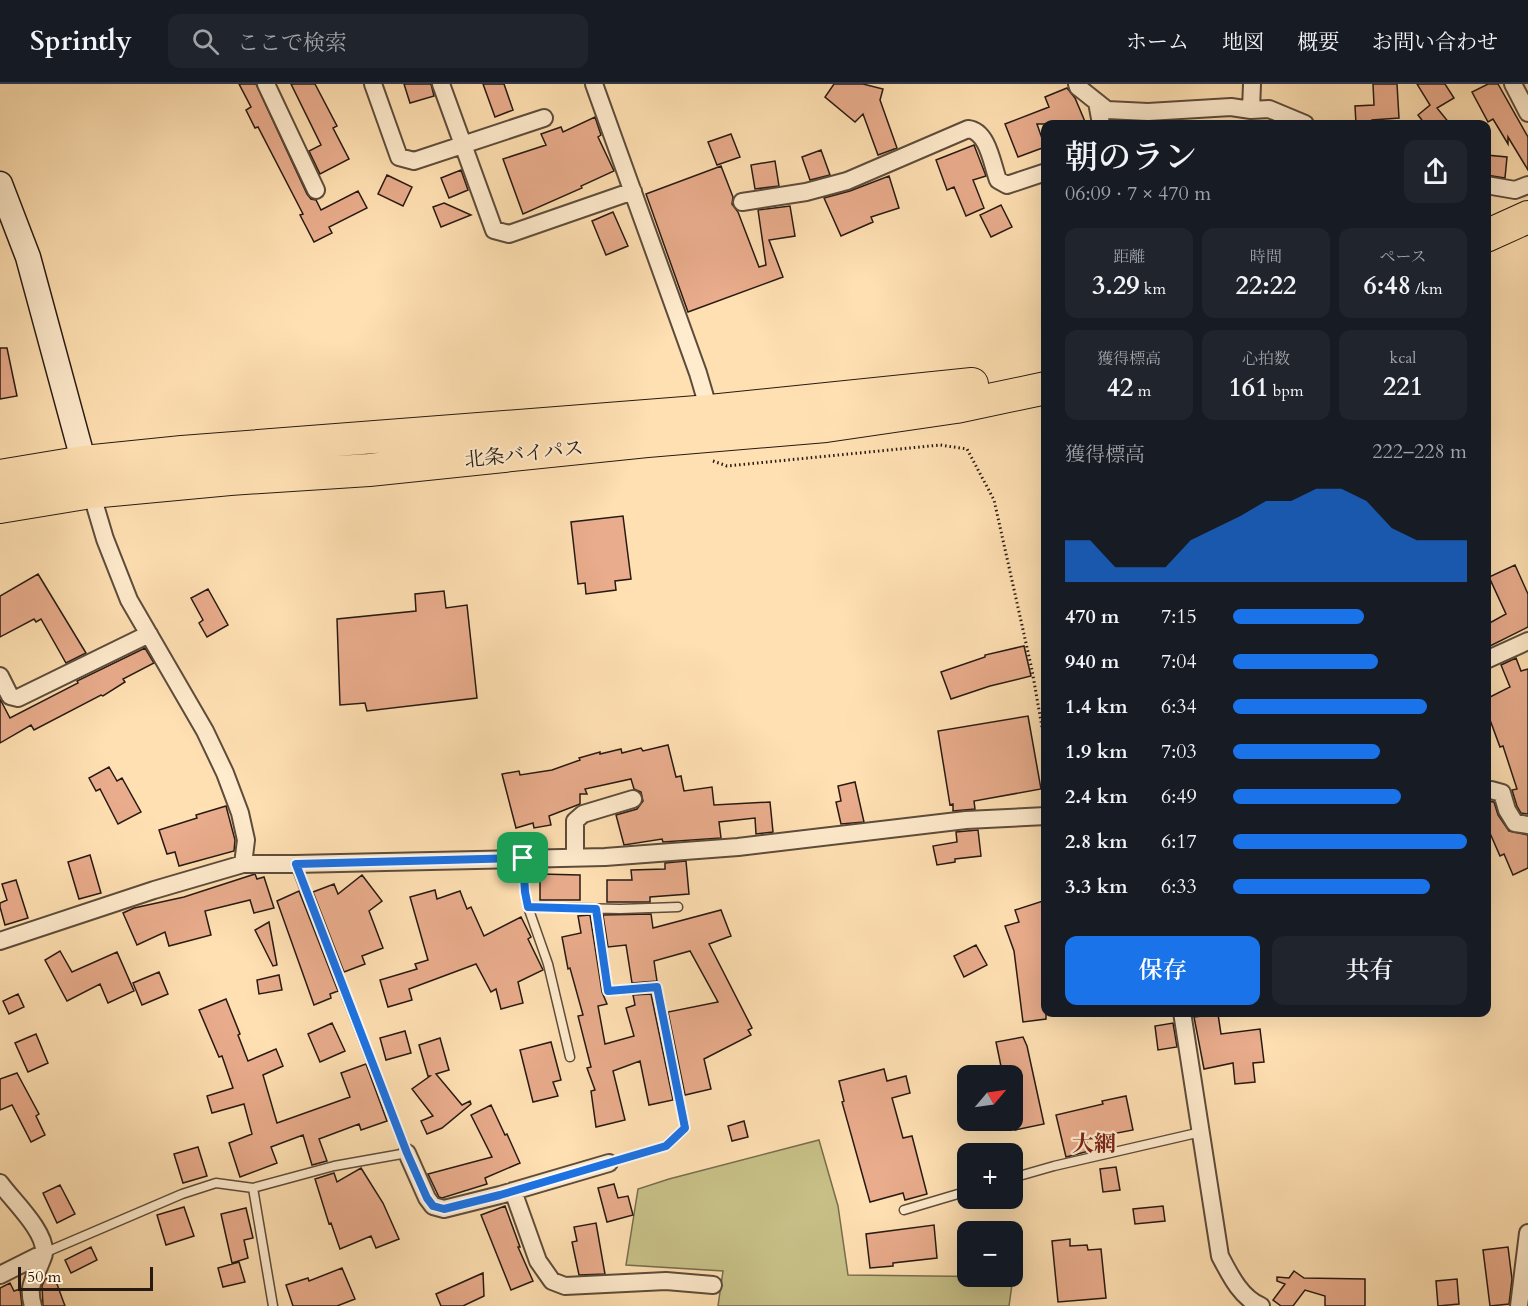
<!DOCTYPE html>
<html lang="ja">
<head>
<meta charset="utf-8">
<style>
	body { margin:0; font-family:Cardo,"Noto Serif JP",serif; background:#20242c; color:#f1f3f6; height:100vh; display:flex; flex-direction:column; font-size:22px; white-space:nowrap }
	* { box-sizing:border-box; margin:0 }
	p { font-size:20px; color:#9ea1a6 }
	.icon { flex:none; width:33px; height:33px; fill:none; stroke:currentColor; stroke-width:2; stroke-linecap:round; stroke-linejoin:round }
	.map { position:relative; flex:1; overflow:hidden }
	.panel { position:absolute; left:1041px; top:36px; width:450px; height:897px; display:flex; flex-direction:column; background:#171b24; border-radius:12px; box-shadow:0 6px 24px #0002 }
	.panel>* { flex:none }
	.needle { width:39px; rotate:61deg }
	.tools { position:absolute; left:957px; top:981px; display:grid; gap:12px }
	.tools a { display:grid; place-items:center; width:66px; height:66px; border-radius:12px; background:#171b24; box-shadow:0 6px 24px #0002; font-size:30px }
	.scale { position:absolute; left:18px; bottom:15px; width:135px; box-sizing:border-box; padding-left:6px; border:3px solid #271a13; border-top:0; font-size:16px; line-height:21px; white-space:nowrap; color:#271a13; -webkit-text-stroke:4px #ffebcd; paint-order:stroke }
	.pin { position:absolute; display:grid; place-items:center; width:51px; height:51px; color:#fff; margin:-26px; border-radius:12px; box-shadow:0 3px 9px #0006 }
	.round { display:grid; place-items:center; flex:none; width:63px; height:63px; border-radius:12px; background:#20242c }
	.head { display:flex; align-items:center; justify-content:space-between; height:102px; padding:0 24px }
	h1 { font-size:33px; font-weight:600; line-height:45px }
	.metrics { display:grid; grid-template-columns:repeat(3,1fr); gap:9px; height:102px; padding:6px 24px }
	.metrics div { display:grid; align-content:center; border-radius:12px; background:#20242c; text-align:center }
	.metrics b { font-size:26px; font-weight:600 }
	.metrics small { font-size:16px; font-weight:400 }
	.metrics p { font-size:16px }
	.chart { height:168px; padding:12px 24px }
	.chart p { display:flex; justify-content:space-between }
	.chart svg { width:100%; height:108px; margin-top:6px; fill:#1a73e8; opacity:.7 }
	.primary-button { display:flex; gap:12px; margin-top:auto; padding:12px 24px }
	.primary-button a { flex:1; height:69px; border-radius:12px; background:#1a73e8; color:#fff; font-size:24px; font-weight:600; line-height:69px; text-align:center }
	.primary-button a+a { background:#20242c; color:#f1f3f6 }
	ul { padding:0 24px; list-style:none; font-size:20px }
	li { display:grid; grid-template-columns:96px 72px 1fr; align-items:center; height:45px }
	li i { height:15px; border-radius:8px; background:#1a73e8 }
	header { display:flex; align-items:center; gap:36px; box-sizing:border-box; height:84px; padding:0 30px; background:#171b24; border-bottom:2px solid #363941 }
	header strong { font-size:28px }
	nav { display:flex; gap:33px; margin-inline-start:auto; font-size:21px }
	.search { width:420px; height:54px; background:#20242c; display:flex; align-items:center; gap:15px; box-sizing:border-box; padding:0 21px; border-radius:12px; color:#9ea1a6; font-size:22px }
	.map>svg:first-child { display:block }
</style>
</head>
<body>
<header>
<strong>Sprintly</strong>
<div class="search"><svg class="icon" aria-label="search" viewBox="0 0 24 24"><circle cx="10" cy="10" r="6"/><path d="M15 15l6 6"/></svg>ここで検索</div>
<nav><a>ホーム</a><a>地図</a><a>概要</a><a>お問い合わせ</a></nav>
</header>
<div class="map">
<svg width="1528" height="1222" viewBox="0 0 1528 1222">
	<rect width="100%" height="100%" fill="#ffe0b2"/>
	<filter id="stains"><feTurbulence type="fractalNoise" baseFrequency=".00333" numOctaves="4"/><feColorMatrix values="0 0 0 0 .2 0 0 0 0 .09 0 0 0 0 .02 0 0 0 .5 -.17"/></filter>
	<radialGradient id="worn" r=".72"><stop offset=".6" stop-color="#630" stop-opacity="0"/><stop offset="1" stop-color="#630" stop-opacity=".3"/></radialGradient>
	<path fill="#c7c087" stroke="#776d4d" stroke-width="1.5" d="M819,1056L838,1122L848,1191L1013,1193L1009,1222H718L723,1187L626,1181L638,1105L669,1095Z"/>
	<path fill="#e9ac8c" stroke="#271a13" stroke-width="1.5" d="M239,0H256L307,110L311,115L316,116L321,126L358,107L367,124L329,143L332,149L314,158L300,131L303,130L258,43L255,44L246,26L251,23Z
		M291,0H315L337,42L333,44L349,75L320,90L309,67L321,61Z
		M404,0H431L434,12L410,19Z
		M483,0H504L513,26L495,33Z
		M834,0H863L883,5L880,16L897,64L878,71L863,30L855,38L825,13Z
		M1373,0H1397L1399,34L1372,36V40H1356L1355,22L1374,21Z
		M1417,0H1445L1454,14L1437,24L1450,40H1425L1418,31L1430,21Z
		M1488,0H1498L1528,53V86L1508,53V60L1493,35L1488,38L1472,8Z
		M1067,4L1075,14L1086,40H1037L1045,63L1018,73L1005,40L1049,23L1045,13Z
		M595,33L601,51L598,53L614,87L581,102L582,104L523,130L503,75L546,61L541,50L561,43L563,48Z
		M731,50L740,73L717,81L708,58Z
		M974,61L986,92L973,96L984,124L966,132L954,103L947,106L936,76Z
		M821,66L830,91L810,96L802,73Z
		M1486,71L1507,73L1505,94L1486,91Z
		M775,77L779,102L755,105L751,81Z
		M721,82L733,113L732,120L738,128L759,183L766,181L758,126L790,122L795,152L769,156L783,193L688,228L646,110Z
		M461,86L468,106L449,114L441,94Z
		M387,91L412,103L403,122L378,110Z
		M889,92L899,124L871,133L873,138L841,152L824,114L850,107Z
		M444,119L471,131L441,143L433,123Z
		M1001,121L1012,143L991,153L980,131Z
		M613,128L628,162L606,171L592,137Z
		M0,264H7L17,312L0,315Z
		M623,432L631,495L615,497L616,506L586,510L585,499L578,500L571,438Z
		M1515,481L1528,510V543L1486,564V541L1506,530L1489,493Z
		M38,490L86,569L66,579L41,535L36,538L34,535L0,553V512Z
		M208,505L228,541L207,553L199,539L203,536L191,514Z
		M444,507L446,524L467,521L477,614L367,627L365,619L340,621L337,535L416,527L415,510Z
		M1024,562L1031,592L990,602L951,615L941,588L985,573V571Z
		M145,564L154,579L123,595L125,598L103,612L101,611L34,646L31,641L0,659V615L10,634L78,599L77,597Z
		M1516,574L1521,587L1528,585V730L1521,729L1517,722L1512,706L1517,705L1503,662L1500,663L1486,625V615L1510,603L1501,581Z
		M1028,632L1041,705L974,717L975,725L953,727V720L950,721L938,647Z
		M668,661L676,693L681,692L684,707L712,703L714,721L770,718L773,748L756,750L755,734L719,738L721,754L663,758L662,755L624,761L616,731L637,725L643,717L641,708L634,705L631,695L585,705L587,710H580V720L549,732L551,741L534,744L533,739L516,744L502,690L519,687L520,691L552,686L580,676L579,674L600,668V670L621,665L622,669L641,664L643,667Z
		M109,683L117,697L122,694L141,728L118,740L100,705L96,707L89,694Z
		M855,698L864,738L841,740L836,718L841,717L838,702Z
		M1486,717L1494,718L1498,731L1509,747L1528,751V784L1513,791L1504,770L1500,772L1486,740Z
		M226,722L235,756L234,767L179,782L175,768L167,770L159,746L197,734L196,731Z
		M978,746L981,772L955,775V778L937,781L933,762L957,758L956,748Z
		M90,771L101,809L79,815L68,778Z
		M686,777L689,810L650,813V818H607V796H632L631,786L665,785V779Z
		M255,790L257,795L264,793L274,824L254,829L250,816L205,827L211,851L169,862L165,848L137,861L123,829L134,824L184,813Z
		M540,790L580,791V816H540Z
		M362,791L382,817L369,827L383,864L362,872L365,880L344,888L313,808L334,800L338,810Z
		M16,796L28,834L5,841L0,823V819L7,816L2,800Z
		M435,806L437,815L460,807L467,825L471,823L484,852L521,833L531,853L528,855L543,886L518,898L523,919L501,925L496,905L491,908L476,880L409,905L412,916L388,923L380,896L417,885L415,880L428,876L410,813Z
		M299,807L338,907L330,910L331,914L314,921L277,817Z
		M1046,816V935L1023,938L1014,867L1005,842L1019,838L1015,826Z
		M721,826L731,852L709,860L752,944L748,946L751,951L704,975L711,1005L685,1011L668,928L718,918L690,867L654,877L657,897L632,899L626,861L608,863L603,831L651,830L653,844Z
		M590,831L602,908L607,920L598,922L605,960L634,952L626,924L635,921L633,911L651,910L673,1016L649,1021L640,977L613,987L625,1036L596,1043L591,1007L595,1006L587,984L591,983L578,932L583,931L570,884L568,885L562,853L581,849L578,832Z
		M269,838L277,881L273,882L255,846Z
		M976,861L987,881L964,893L954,872Z
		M60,867L72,888L117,868L134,907L108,919L100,900L67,917L45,876Z
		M159,888L168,910L142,921L133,899Z
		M279,891L282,906L259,910L257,896Z
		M18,910L24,923L9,930L3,917Z
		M226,915L240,950L238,951L248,977L276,965L283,982L263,991L277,1039L350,1013L341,989L366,980L387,1037L361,1046L359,1040L319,1055L327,1077L312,1081L303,1051L271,1063L277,1079L240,1093L229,1059L252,1050L244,1020L212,1029L207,1012L233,1004L222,972L219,973L199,926Z
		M1218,930L1221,950L1260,945L1264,978L1253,979L1255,998L1235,1000L1233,979L1204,985L1194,933Z
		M332,939L345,967L320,978L308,950Z
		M1173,939L1177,963L1158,966L1155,942Z
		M405,947L411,969L386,976L380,954Z
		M36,950L48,979L28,988L15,959Z
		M1023,953L1027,962L1044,1040L1015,1046L1012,1035V992H1003L996,958Z
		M440,954L449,986L436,990L462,1021L470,1017L471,1020L442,1044L427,1050L421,1037L433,1032L412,1005L430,992H428L419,961Z
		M551,958L561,996L553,998L558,1012L533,1018L520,966Z
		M884,985L887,997L906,992L910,1009L892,1014L903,1054L912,1052L927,1110L905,1116L903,1109L870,1118L842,1018L844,1017L839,997Z
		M17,989L39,1030L36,1032L45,1051L31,1058L12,1021L0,1026V995Z
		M1126,1012L1133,1046L1086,1055L1089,1067L1066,1073L1056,1031L1103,1020L1102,1017Z
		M491,1021L505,1051L507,1050L520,1079L485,1094L487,1100L442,1114L439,1113L428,1090L492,1073L471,1031Z
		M744,1037L748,1053L732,1057L728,1042Z
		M198,1063L207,1092L183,1099L174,1070Z
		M1116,1083L1120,1106L1103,1108L1100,1085Z
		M361,1084L383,1119L399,1155L376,1164L371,1152L340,1165L331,1139L329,1140L315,1095L334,1089L337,1098Z
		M614,1100L618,1114L628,1112L633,1131L607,1138L598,1104Z
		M60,1101L75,1130L57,1139L43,1109Z
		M505,1122L520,1163H518L533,1197L511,1206L481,1131Z
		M1163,1122L1165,1137L1135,1140L1133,1125Z
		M184,1123L194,1152L166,1161L157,1131Z
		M246,1124L253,1154L244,1156L248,1174L232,1179L221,1130Z
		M596,1139L605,1190L579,1191L572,1158L577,1157L574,1143Z
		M934,1141L937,1174L893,1179V1182L870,1184L866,1150Z
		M1070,1155V1162L1087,1161L1088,1166L1101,1165L1106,1214L1058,1218L1052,1157Z
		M91,1163L97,1176L71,1189L65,1176Z
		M1508,1163L1512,1195L1509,1220L1490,1222L1483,1166Z
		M239,1178L245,1198L223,1203L218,1184Z
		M342,1184L355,1215L337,1222H293L286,1201L308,1194L309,1197Z
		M1294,1187L1304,1194L1365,1195V1222H1325V1212L1305,1206L1293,1222H1281L1273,1216L1285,1200L1277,1197V1193L1289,1194Z
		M483,1189L484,1212L463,1222H441L436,1210Z
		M54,1192L65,1222H43L42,1202L45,1195Z
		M1457,1195L1459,1220L1438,1222L1436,1197Z
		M10,1199L14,1207L20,1205L22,1222H0V1204Z"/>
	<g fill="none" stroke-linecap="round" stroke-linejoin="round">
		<defs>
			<path id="lane" d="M523,774L525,808L528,823L548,880L570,973
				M528,823L620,825L678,823
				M596,825L608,907L657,903L685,1044L666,1062L609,1079
				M1012,1094L1054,1082L1201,1048
				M253,1104L273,1222
				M904,1126L968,1107
				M44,1169L182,1110L216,1099L253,1104L334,1082L407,1069L295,780"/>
			<path id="street" d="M266,0L316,106
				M373,0L399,73L414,77L544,34
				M441,0L494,146L509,150L633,107
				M594,0L698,289L711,333
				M1077,0L1078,3L1107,26L1148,28L1231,23L1251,26L1269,25L1305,40
				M1513,0L1528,29
				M1097,18L1101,40
				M1251,26L1252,0
				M1486,101L1515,106L1528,101
				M742,118L806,108L847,97L968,45C988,47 992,80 998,96L1007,101L1046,88
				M91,408L105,455L129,516L205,647L225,689L240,729L246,756L243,780
				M1486,576L1528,557
				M0,592L10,612L18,614L149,550
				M1486,707L1491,706L1502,709L1507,726L1515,739L1528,741
				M575,773V737L583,730L633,715
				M0,857L154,806L243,780H295L605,773L738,763L966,736L1046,732
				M1182,928L1220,1172C1230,1191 1241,1214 1261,1222
				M407,1069L427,1114L433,1122L444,1125L500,1111L609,1079
				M0,1099C12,1116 46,1147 44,1169C44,1172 42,1175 41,1178C34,1196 27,1202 33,1222
				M513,1107L538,1177L552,1197L565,1202L666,1197L713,1201
				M0,1191L44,1169
				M1519,1222L1528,1149"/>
			<path id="secondary" d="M0,100L28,173L88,394"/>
			<path id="highway" d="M1486,152L1528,133
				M0,392L84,378L182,368L710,327L972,300
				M0,423L91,408L230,395L369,386L647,357L826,342L956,323L1046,304"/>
		</defs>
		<use href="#lane" stroke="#5d4c3b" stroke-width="11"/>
		<use href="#street" stroke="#5d4c3b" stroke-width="20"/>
		<use href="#secondary" stroke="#271a13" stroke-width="27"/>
		<use href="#highway" stroke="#271a13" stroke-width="34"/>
		<path stroke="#271a13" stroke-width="3" stroke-dasharray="1.5 3" stroke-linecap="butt" d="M713,377L727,382L940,361L967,365L994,416L1032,586L1046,666"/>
		<use href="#lane" stroke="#ffebcd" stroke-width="8"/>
		<use href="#street" stroke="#ffebcd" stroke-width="16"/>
		<use href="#secondary" stroke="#ffebcd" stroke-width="24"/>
		<use href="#highway" stroke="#ffe0b2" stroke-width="32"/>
	</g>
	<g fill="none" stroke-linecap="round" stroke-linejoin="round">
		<defs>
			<path id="route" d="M523,774L525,808L528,823L596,825L608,907L657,903L685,1044L666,1062L500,1111L444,1125L433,1122L427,1114L407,1069L296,780Z"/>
		</defs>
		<use href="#route" stroke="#fff" stroke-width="12"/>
		<use href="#route" stroke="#1a73e8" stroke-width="8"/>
	</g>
	<g text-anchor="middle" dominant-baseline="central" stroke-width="4.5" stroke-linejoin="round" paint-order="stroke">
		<g font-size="20" fill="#271a13" stroke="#ffebcd">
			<text transform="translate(524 370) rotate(-6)">北条バイパス</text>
		</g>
		<g font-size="22" font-weight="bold" fill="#7a1f14" stroke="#ffebcd">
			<text x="1094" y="1060">大網</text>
		</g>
	</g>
	<rect width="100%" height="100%" filter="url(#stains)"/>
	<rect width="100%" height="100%" fill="url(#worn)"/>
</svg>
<div class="tools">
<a><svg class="needle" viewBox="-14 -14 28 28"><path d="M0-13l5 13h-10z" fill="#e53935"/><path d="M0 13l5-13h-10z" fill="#9ea1a6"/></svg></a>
<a>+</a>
<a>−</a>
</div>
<div class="scale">50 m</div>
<div class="pin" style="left:523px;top:774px;background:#1e9e55"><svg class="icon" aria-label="arrive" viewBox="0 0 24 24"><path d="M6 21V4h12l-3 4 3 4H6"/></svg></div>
<section class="panel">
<div class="head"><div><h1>朝のラン</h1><p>06:09 · 7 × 470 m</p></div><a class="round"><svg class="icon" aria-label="share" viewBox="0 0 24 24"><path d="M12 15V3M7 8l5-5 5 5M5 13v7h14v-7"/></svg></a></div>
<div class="metrics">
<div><p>距離</p><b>3.29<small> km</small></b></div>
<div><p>時間</p><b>22:22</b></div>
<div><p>ペース</p><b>6:48<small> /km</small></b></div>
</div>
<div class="metrics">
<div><p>獲得標高</p><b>42<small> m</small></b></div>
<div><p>心拍数</p><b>161<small> bpm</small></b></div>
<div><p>kcal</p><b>221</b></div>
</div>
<div class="chart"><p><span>獲得標高</span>222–228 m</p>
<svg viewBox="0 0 160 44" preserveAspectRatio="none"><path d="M0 44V27L10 27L20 38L30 38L40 38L50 27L60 22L70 17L80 11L90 11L100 6L110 6L120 11L130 22L140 27L150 27L160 27V44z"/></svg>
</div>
<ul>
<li><b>470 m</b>7:15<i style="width:56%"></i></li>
<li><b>940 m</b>7:04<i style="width:62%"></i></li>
<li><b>1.4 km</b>6:34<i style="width:83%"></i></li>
<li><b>1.9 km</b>7:03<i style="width:63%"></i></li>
<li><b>2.4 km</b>6:49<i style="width:72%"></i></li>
<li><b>2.8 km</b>6:17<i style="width:100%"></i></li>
<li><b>3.3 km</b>6:33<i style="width:84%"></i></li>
</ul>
<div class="primary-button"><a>保存</a><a>共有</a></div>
</section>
</div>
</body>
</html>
